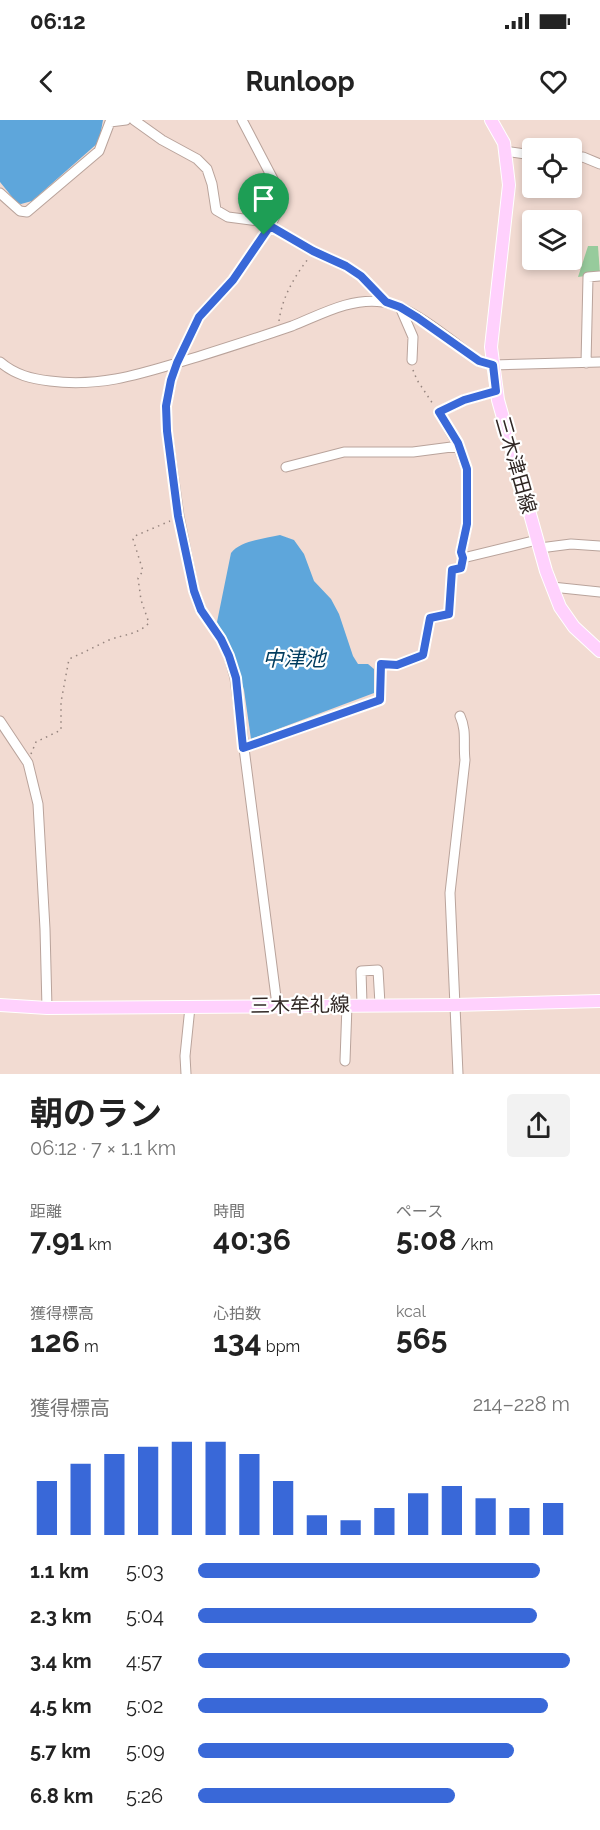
<!DOCTYPE html>
<html lang="ja">
<head>
<meta charset="utf-8">
<style>
	body { margin:0; font-family:Raleway,"Noto Sans JP",sans-serif; background:#f2f2f2; color:#222; height:100vh; display:flex; flex-direction:column; font-size:22px; white-space:nowrap }
	* { box-sizing:border-box; margin:0 }
	p { font-size:20px; color:#767676 }
	.icon { flex:none; width:33px; height:33px; fill:none; stroke:currentColor; stroke-width:2; stroke-linecap:round; stroke-linejoin:round }
	.map { position:relative; height:954px; overflow:hidden }
	.side { display:flex; flex-direction:column; background:#fff; flex:1 }
	.side>* { flex:none }
	.buttons { position:absolute; left:522px; top:18px; display:grid; gap:12px }
	.buttons a { display:grid; place-items:center; width:60px; height:60px; border-radius:6px; background:#fff; box-shadow:0 3px 9px #0003; font-size:30px }
	.pin { position:absolute; display:grid; place-items:center; width:51px; height:51px; color:#fff; margin:-62px -26px; border-radius:50% 50% 50% 0; rotate:-45deg; box-shadow:0 0 6px #0007 }
	.pin .icon { rotate:45deg }
	.round { display:grid; place-items:center; flex:none; width:63px; height:63px; border-radius:6px; background:#f2f2f2 }
	.overview { display:flex; align-items:center; justify-content:space-between; height:102px; padding:0 30px }
	h1 { font-size:33px; font-weight:700; line-height:45px }
	.metrics { display:grid; grid-template-columns:repeat(3,1fr); gap:9px; height:102px; padding:6px 30px }
	.metrics div { display:grid; align-content:center }
	.metrics b { font-size:30px; font-weight:700 }
	.metrics small { font-size:16px; font-weight:400 }
	.metrics p { font-size:16px }
	.chart { height:168px; padding:12px 30px }
	.chart p { display:flex; justify-content:space-between }
	.chart svg { width:100%; height:108px; margin-top:6px; stroke:#3968d8; stroke-width:6 }
	ul { padding:0 30px; list-style:none; font-size:20px }
	li { display:grid; grid-template-columns:96px 72px 1fr; align-items:center; height:45px }
	li i { height:15px; border-radius:8px; background:#3968d8 }
	.status { display:flex; justify-content:space-between; align-items:center; height:42px; padding:0 30px; background:#fff; direction:ltr }
	.status svg { height:16px; fill:currentColor }
	header { display:flex; justify-content:space-between; align-items:center; height:78px; padding:0 30px; background:#fff; font-size:27px; font-weight:700 }
	.map>svg:first-child { display:block }
</style>
</head>
<body>
<div class="status"><b>06:12</b><svg viewBox="0 0 49 12"><path d="M0 12V9h3v3zM5 12V6h3v6zM10 12V3h3v9zM15 12V0h3v12zM26 1h20v11H26zM47 4h2v5h-2z"/></svg></div>
<header><svg class="icon" aria-label="back" viewBox="0 0 24 24"><path d="M15 5l-7 7 7 7"/></svg>Runloop<svg class="icon" aria-label="heart" viewBox="0 0 24 24"><path d="M12 20l-8-8c-3-5 5-10 8-4 3-6 11-1 8 4z"/></svg></header>
<div class="map">
<svg width="600" height="954" viewBox="0 0 600 954">
	<rect width="100%" height="100%" fill="#f2dbd2"/>
	<path fill="#97cb9c" d="M588,126H598L600,154L578,157Z"/>
	<path fill="#5ea6db" d="M0,0H103L99,22L32,81L21,84L17,83L0,62Z
		M280,415L294,420L304,434L314,461L331,479L339,494L353,536L358,544H368L374,549V573L251,619L244,570L234,535L217,502L231,433C241,420 264,419 280,415Z"/>
	<g fill="none" stroke-linecap="round" stroke-linejoin="round">
		<defs>
			<path id="minor" d="M134,0L162,20L197,39L207,49L212,64L216,90L228,97L259,101L270,106L313,131L346,146L361,156L385,182
				M242,0L274,61L280,77L277,93L270,106L233,160L199,197L177,243L171,260L166,286L167,311L179,396L194,471L201,490L221,519L229,536L235,558L277,885
				M505,31L532,35
				M572,39L583,37L600,44
				M0,73L20,91L27,92L99,31L110,2L126,0
				M400,187L413,217L412,240
				M0,242C15,255 32,259 50,261C104,268 146,252 197,237C229,227 260,217 292,206C320,195 351,177 383,182C413,187 454,223 479,241L493,245L600,242
				M586,243L588,157L600,156
				M496,271L464,280L439,292L457,323L467,349V404L461,432L463,438L537,420
				M286,347L344,332H413L459,326
				M540,428L571,424L600,426
				M552,467L600,472
				M0,601L28,643L38,684L45,809L47,888
				M243,628L380,580
				M362,884L361,851L378,850L380,884
				M345,941L347,885
				M186,954L185,936L190,887
				M458,954L450,773L465,640C463,624 467,611 460,596"/>
			<path id="major" d="M491,0L504,23L509,65L491,227L498,280L546,451L560,487L574,507L600,531
				M0,885L47,888L455,885L600,881"/>
		</defs>
		<use href="#minor" stroke="#b9a39b" stroke-width="11"/>
		<use href="#major" stroke="#fff" stroke-width="14"/>
		<path stroke="#96857f" stroke-width="1.5" stroke-dasharray="1.5 4.5" stroke-linecap="butt" d="M279,201C282,178 294,157 308,139
			M413,250L417,260L433,284
			M380,571L381,544L397,545L423,535L428,500L430,498L449,494L452,450L461,448
			M31,634L36,622L61,610V582L69,539C83,533 96,526 109,520C125,514 137,515 149,503L141,480L138,458L143,451L133,419L135,416L170,401"/>
		<use href="#minor" stroke="#fff" stroke-width="9"/>
		<use href="#major" stroke="#ffd1fd" stroke-width="12"/>
	</g>
	<g fill="none" stroke-linecap="round" stroke-linejoin="round">
		<defs>
			<path id="route" d="M270,106L313,131L346,146L361,156L386,182L400,187L418,198L479,241L493,245L496,271L464,280L439,292L458,323L467,349V404L461,432L463,438L461,448L452,450L449,494L430,498L423,535L397,545L381,544L380,580L243,628L236,558L229,536L221,519L201,490L194,471L178,396L167,311L166,286L171,260L177,243L199,197L233,160Z"/>
		</defs>
		<use href="#route" stroke="#fff" stroke-width="12"/>
		<use href="#route" stroke="#3968d8" stroke-width="8"/>
	</g>
	<g text-anchor="middle" dominant-baseline="central" stroke-width="4.5" stroke-linejoin="round" paint-order="stroke">
		<g font-size="20" fill="#302724" stroke="#fff">
			<text transform="translate(516 345) rotate(74)">三木津田線</text>
			<text transform="translate(300 885) rotate(-1)">三木牟礼線</text>
		</g>
		<g font-size="21" font-style="italic" fill="#003c5f" stroke="#fff">
			<text x="294" y="538">中津池</text>
		</g>
	</g>
</svg>
<div class="buttons">
<a><svg class="icon" aria-label="locate" viewBox="0 0 24 24"><circle cx="12" cy="12" r="6"/><path d="M12 2v4M12 18v4M2 12h4M18 12h4"/></svg></a>
<a><svg class="icon" aria-label="layers" viewBox="0 0 24 24"><path d="M12 4l9 5-9 5-9-5zM3 14l9 5 9-5"/></svg></a>
</div>
<div class="pin" style="left:264px;top:115px;background:#1e9e55"><svg class="icon" aria-label="arrive" viewBox="0 0 24 24"><path d="M6 21V4h12l-3 4 3 4H6"/></svg></div>
</div>
<section class="side">
<div class="overview"><div><h1>朝のラン</h1><p>06:12 · 7 × 1.1 km</p></div><a class="round"><svg class="icon" aria-label="share" viewBox="0 0 24 24"><path d="M12 15V3M7 8l5-5 5 5M5 13v7h14v-7"/></svg></a></div>
<div class="metrics">
<div><p>距離</p><b>7.91<small> km</small></b></div>
<div><p>時間</p><b>40:36</b></div>
<div><p>ペース</p><b>5:08<small> /km</small></b></div>
</div>
<div class="metrics">
<div><p>獲得標高</p><b>126<small> m</small></b></div>
<div><p>心拍数</p><b>134<small> bpm</small></b></div>
<div><p>kcal</p><b>565</b></div>
</div>
<div class="chart"><p><span>獲得標高</span>214–228 m</p>
<svg viewBox="0 0 160 44" preserveAspectRatio="none"><path d="M5 44V22M15 44V15M25 44V11M35 44V8M45 44V6M55 44V6M65 44V11M75 44V22M85 44V36M95 44V38M105 44V33M115 44V27M125 44V24M135 44V29M145 44V33M155 44V31"/></svg>
</div>
<ul>
<li><b>1.1 km</b>5:03<i style="width:92%"></i></li>
<li><b>2.3 km</b>5:04<i style="width:91%"></i></li>
<li><b>3.4 km</b>4:57<i style="width:100%"></i></li>
<li><b>4.5 km</b>5:02<i style="width:94%"></i></li>
<li><b>5.7 km</b>5:09<i style="width:85%"></i></li>
<li><b>6.8 km</b>5:26<i style="width:69%"></i></li>
</ul>
</section>
</body>
</html>
